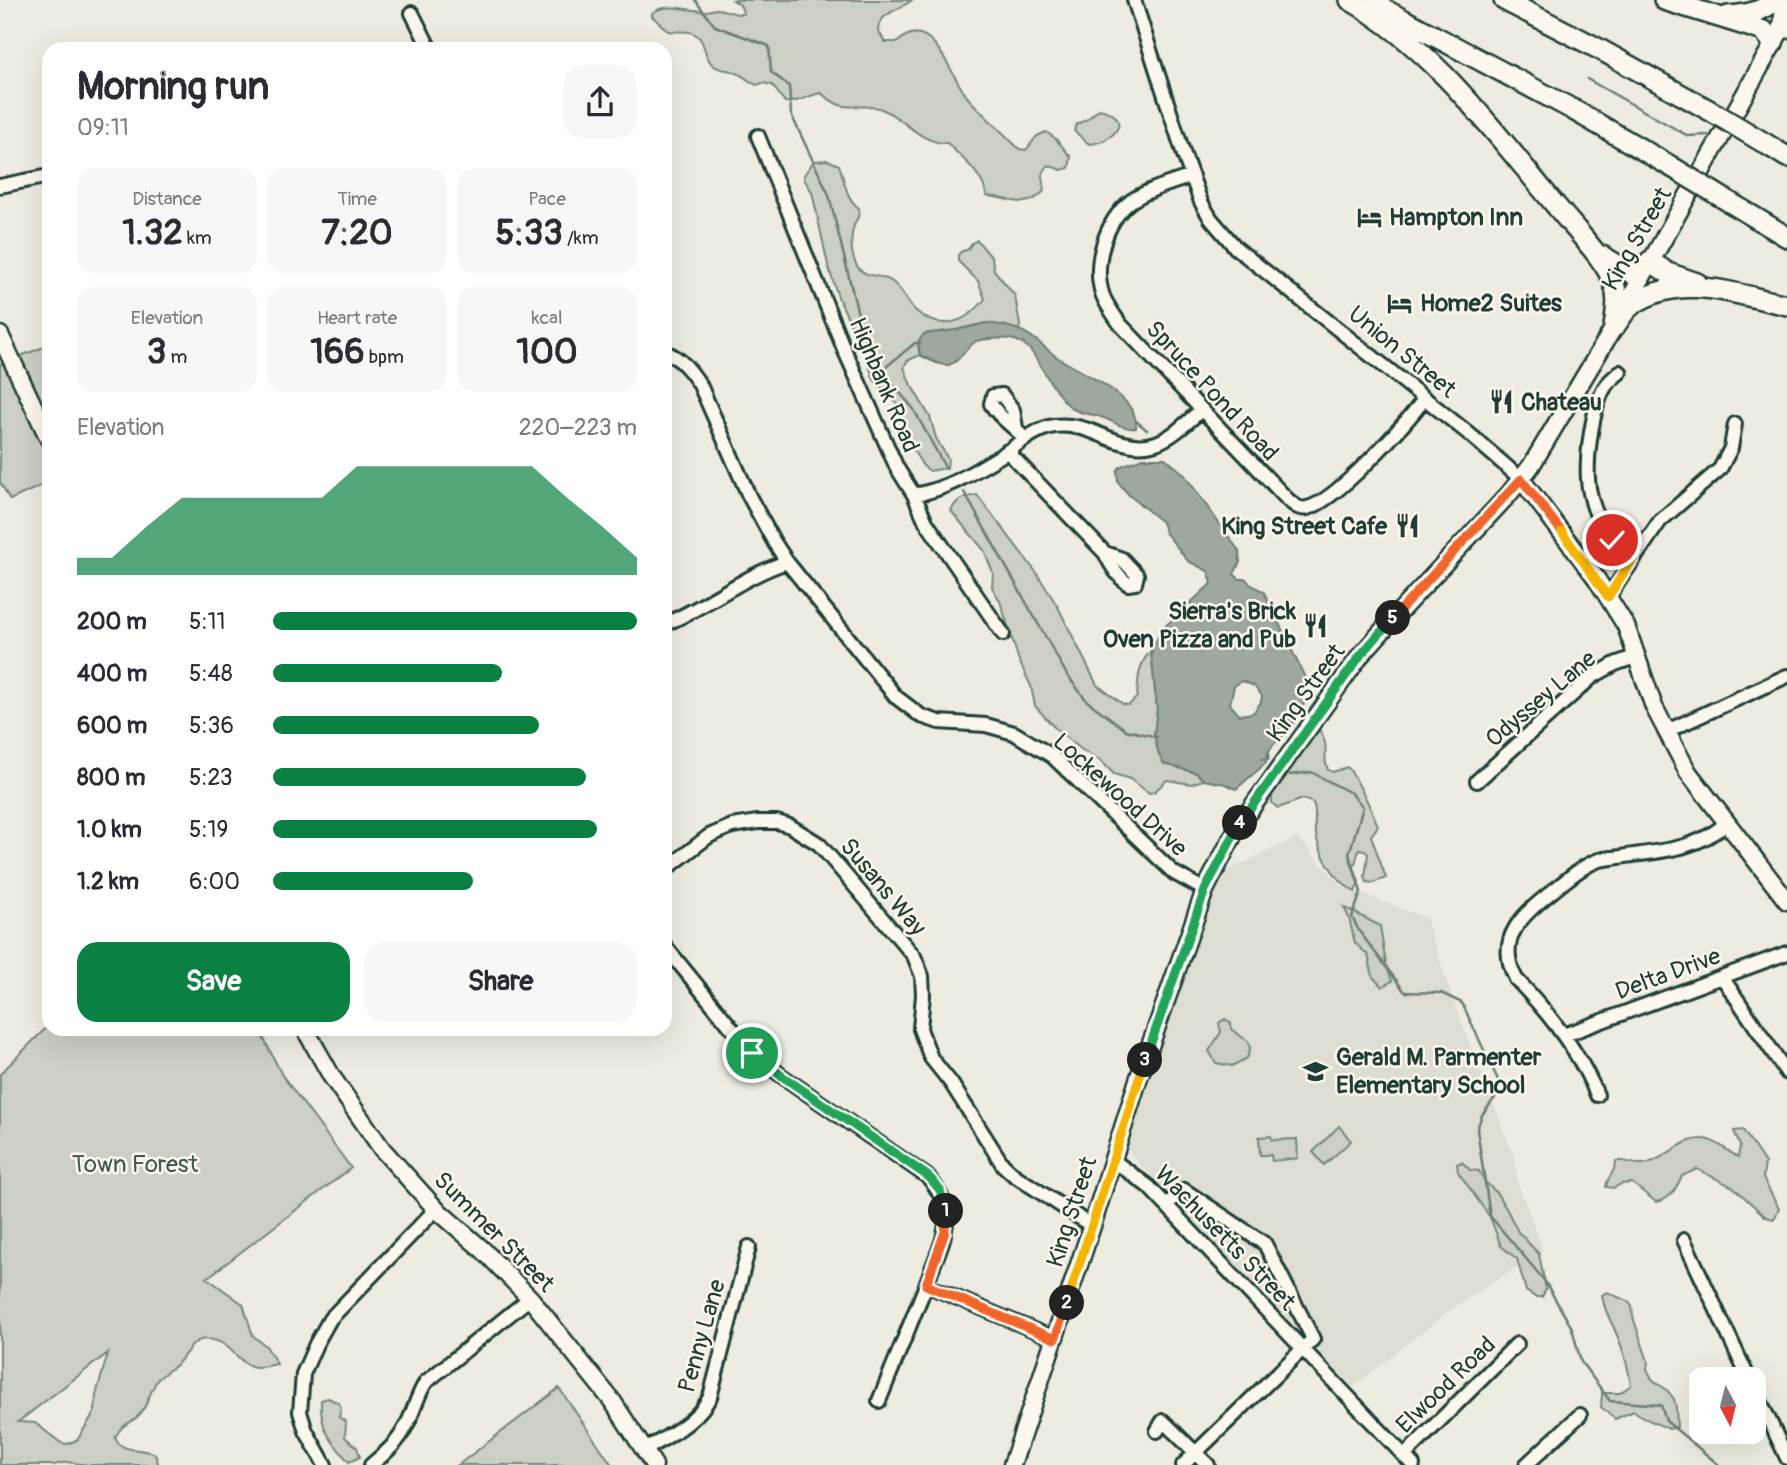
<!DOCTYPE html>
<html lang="en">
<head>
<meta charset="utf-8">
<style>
	body { margin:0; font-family:Pangolin,sans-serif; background:#f7f7f7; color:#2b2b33; height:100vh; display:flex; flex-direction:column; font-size:26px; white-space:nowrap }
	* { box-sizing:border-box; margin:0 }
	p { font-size:23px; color:#7c7c81 }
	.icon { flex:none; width:38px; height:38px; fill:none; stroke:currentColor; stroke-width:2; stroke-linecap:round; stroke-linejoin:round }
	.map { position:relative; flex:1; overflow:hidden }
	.panel { position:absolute; left:42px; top:42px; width:630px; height:994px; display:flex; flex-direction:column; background:#fff; border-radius:21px; box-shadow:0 7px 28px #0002 }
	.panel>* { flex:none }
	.needle { width:46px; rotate:173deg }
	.controls { position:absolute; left:1689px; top:1367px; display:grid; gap:14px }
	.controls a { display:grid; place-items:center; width:77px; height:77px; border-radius:14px; background:#fff; box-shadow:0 7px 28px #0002; font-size:35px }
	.pin { position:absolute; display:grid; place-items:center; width:60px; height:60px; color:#fff; margin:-30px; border:4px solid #fff; border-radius:50%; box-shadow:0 2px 7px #0007 }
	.km { position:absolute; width:35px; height:35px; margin:-18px; border-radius:50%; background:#222; color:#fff; font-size:19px; line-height:35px; text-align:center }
	.round { display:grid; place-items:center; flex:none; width:74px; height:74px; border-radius:21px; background:#f7f7f7 }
	.overview { display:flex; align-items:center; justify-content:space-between; height:119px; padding:0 35px }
	h1 { font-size:38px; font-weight:700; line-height:52px }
	.stats { display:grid; grid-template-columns:repeat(3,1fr); gap:10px; height:119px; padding:7px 35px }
	.stats div { display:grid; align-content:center; border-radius:18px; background:#f7f7f7; text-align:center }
	.stats b { font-size:35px; font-weight:700 }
	.stats small { font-size:19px; font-weight:400 }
	.stats p { font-size:19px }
	.chart { height:196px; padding:14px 35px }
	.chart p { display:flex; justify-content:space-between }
	.chart svg { width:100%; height:126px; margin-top:7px; fill:#0b8043; opacity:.7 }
	.primary-button { display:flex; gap:14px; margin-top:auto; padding:14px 35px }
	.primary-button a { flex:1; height:80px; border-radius:21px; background:#0b8043; color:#fff; font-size:28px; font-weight:700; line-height:80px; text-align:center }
	.primary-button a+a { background:#f7f7f7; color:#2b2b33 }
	ul { padding:0 35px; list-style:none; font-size:23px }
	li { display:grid; grid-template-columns:112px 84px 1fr; align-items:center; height:52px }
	li i { height:18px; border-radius:9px; background:#0b8043 }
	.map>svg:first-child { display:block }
</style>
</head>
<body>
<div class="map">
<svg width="1787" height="1465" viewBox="0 0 1787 1465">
	<rect width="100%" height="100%" fill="#eeece1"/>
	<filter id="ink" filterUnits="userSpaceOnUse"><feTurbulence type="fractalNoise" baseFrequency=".0143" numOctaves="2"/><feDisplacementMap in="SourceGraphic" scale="14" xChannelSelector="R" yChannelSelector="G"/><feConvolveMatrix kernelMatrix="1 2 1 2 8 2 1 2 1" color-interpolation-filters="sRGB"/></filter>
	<g filter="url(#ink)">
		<path fill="#ddddd2" d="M1297,837L1340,885L1426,918L1453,1000L1514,1157L1518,1183L1543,1250L1446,1313L1353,1387L1131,1155L1127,1145L1214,891L1225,872Z"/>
		<path fill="#cbcfc4" stroke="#75867c" stroke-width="2" fill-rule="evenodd" d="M733,0H912C900,10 880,12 878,30L885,42H898C932,9 951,79 969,99C984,116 1003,132 1019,149L1026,150L1037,136L1046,132L1056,139L1071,157L1069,168L1061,170L1048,165L1042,175L1044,191C1026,211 1011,198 987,196C982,173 963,159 947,143C918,143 905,117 879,108C866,104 851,109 840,105C833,103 826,97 821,93C809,95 796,104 785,102L772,85L763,83L756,85C749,81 743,76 737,73C728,68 719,72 711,63C703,54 706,41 695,34C688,29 676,33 668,31L652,16V13C667,2 688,11 706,11C710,11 713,9 717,9C727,10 734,15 744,14L740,5Z
			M1099,109C1135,117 1115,142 1089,144L1074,131L1077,124L1086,120Z
			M828,160L839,165C845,180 845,198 859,208C860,215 858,217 855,223C850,235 850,254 857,266C864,278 880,274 891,281C902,288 906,301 915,310C940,333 966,323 985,299L978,281L958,261V255L962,251L967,250L972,243L977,240L992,258L994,270L1015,296L1020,325L1019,330L986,323L956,330L925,334L918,346L920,355L907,361L904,367L910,383L930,417L936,438L948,459L947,468L930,471L923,466L915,453L896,402L874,380L865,354L838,297L828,265L812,192L804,179V175L814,161Z
			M49,345V482L10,500L0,482V364Z
			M977,495L1036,572L1058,607L1097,685L1123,704L1129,705L1137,697C1138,679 1138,664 1151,651L1157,709L1154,736L1165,764L1197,773L1203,780L1191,784L1167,780L1154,792L1149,793L1130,779L1114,774L1100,760L1082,750L1054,727L1035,706L1031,686L1019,661L1000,601L992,587L993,573L984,550L951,511C956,499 965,497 977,495Z
			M1313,729L1320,731C1331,749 1321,754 1328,770L1333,772L1347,767C1354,772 1374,815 1378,826L1371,836L1386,878L1373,883L1367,882L1365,877L1368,854L1365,851L1359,850L1354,867L1359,882L1355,892C1334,879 1319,855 1315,830C1314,820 1317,813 1313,803L1303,799L1278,808L1272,803V792Z
			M1344,907L1380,926L1386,964L1392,981L1382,987L1373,977L1368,955L1355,943L1349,918Z
			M1225,1019L1231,1023V1029L1249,1042L1250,1050L1247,1058L1232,1066L1216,1063L1209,1051L1221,1032L1219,1023Z
			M49,1025V1029H259L282,1075L351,1168L207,1278L243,1304L253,1336L266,1346L277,1364C271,1365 263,1367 256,1367C240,1366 232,1345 217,1341C194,1334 191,1348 179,1362C173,1368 164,1373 158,1379C151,1389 148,1403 141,1413C131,1425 123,1421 115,1438C123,1454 140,1447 155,1454L158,1463L156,1465H89L66,1462L54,1465H0V1074ZM108,1353L96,1395L95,1411L78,1439L68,1444L61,1443L35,1423L18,1422Z
			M1339,1126L1351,1141L1324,1165L1313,1152Z
			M1743,1130L1765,1163L1763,1178L1779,1209L1774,1219L1766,1217L1733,1187L1697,1169L1682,1176C1676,1188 1671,1200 1656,1202L1632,1183L1621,1184L1614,1188L1606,1187C1607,1176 1616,1172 1616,1161C1627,1159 1637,1167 1648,1163C1669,1157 1685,1134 1709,1140C1719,1143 1729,1152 1738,1157L1740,1146L1734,1131Z
			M1271,1136L1272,1140L1297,1139L1298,1158L1272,1161L1271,1155H1260L1259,1137Z
			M1462,1162L1470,1170L1479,1171L1485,1182L1496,1192L1507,1210L1518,1232L1539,1254L1546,1289L1542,1297H1535L1526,1291L1517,1259L1501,1246L1490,1217L1458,1172L1457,1164Z
			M1607,1292L1627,1301L1632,1306L1633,1317L1648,1361L1647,1369L1652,1379L1667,1390L1674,1399L1676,1407L1677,1427L1669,1429C1656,1423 1645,1420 1634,1411L1615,1419L1601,1407L1602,1393H1620L1631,1385C1628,1365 1622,1345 1613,1326C1608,1316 1604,1308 1602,1295Z
			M559,1388L612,1465H458Z
			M328,1398L339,1403L341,1409L339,1417L346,1422L345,1437L357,1447L360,1457L349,1462C330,1439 320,1431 321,1400Z"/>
		<path fill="#9fa89f" stroke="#6c7d74" stroke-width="2" fill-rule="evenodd" d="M986,323C997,324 1009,326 1019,330C1033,335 1042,346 1054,355C1078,373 1139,393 1136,428C1124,430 1113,421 1101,417C1093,414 1083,414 1075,410C1069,407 1064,401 1060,396C1028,356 1039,330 976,341C951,361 958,376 920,355L918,342L924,334L956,330Z
			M1143,458H1165L1183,473L1239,551L1240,562L1234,574L1239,579H1246L1250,584L1264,592L1308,684C1309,697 1299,716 1291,726C1282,739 1266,746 1266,763L1236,789L1226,784L1203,780L1197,773L1164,764L1159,755L1154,736L1157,709L1151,651L1162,629L1212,583L1208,571L1188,561L1165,532L1162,522L1129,495L1118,482L1117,471L1121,466ZM1242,681L1254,686L1262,696L1261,702L1253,713L1239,715L1230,704L1234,686Z"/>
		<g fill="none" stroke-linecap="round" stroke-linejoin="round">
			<path stroke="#6c7d74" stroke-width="2.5" d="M695,0L715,26L769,46L771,72L789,86L791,114L829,195L865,343L881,371L913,408L946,469
				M1587,79L1688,136L1708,135
				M881,371L915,343H920
				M1136,421L1147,430
				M964,492L1067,675L1087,701L1126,730L1157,737
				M1262,759L1268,760L1269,751
				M1290,775L1311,772L1351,793L1363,807L1349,854L1361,892L1352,917L1359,931L1405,992L1441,993L1462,1003L1498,1080L1497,1095L1482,1115L1477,1129L1490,1216L1544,1280L1572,1328L1581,1362L1610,1401L1661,1405L1666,1421L1719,1465"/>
			<defs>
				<path id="minor" d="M1134,0L1184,155L1201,202L1211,219L1236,248L1468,433L1521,479
					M412,13L430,49
					M758,136L844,349L897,468L914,495L926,522L1003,634
					M1192,176C1172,183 1149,189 1131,201C1105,221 1092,265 1103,296C1107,306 1114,315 1120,324L1288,500C1294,505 1299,510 1307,508C1334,503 1407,423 1424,399
					M0,186L49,176
					M665,352C681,358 691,371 700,385L749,496L774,542L787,562L896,697L921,716L939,722L986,725L1014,733L1052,756L1174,873L1205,890
					M1620,372C1614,377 1609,381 1605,387C1591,410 1584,468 1590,493C1595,519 1611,545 1633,560
					M1016,428L1013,410L1002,395L993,396L991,404C1000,419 1014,426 1025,439
					M1007,451L1105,553L1122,559L1137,575L1135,583L1128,584C1117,576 1111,566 1105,553
					M914,495C949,489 977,470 1007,452C1021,442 1036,429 1054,426C1071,424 1085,428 1101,435C1150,456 1164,444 1201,410
					M1608,597L1660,521L1720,469L1731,448L1735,424
					M665,624C707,607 743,576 787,562
					M1665,732L1787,676
					M1477,781L1592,677L1615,664L1637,656
					M665,870L709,836L732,826L758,822H777L790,826L819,844L914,956L922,976L923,995L920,1029L931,1058L951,1083L1003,1165L1014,1175L1092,1226
					M665,946L752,1053L782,1076L928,1177C962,1216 940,1243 926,1285L1055,1339
					M1722,977L1787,1073
					M1564,1035L1787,953
					M1597,1095C1579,1051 1549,1013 1516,979C1494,937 1524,914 1554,890C1568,879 1582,866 1599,860C1607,858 1617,858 1626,856C1662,851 1699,849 1726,823
					M1113,1160L1149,1187L1413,1465
					M1166,1205L1184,1190L1265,1244L1313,1339L1183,1465
					M1684,1240L1749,1379
					M1754,1388L1787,1458
					M879,1401L926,1285
					M1157,1431L1163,1421L1208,1465
					M645,1450C669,1435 696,1423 710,1397L749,1247
					M1404,1456L1517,1344
					M325,1465L306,1431L300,1412L303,1374L316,1344L330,1319L436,1209
					M371,1465C384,1454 397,1444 405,1428C414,1413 416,1397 426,1382L530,1298
					M1526,1465L1580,1415"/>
				<path id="major" d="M0,335L49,439
					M1521,479L1596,578L1626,626L1654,707L1688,772L1787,901
					M305,1029L332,1077L382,1149L436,1209L483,1250L530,1298L613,1402L654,1465
					M1012,1465L1092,1226L1138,1080L1205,890L1237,828L1360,656L1401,610L1509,494L1531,466L1614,327L1782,28L1783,15L1787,6"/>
				<path id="highway" d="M1350,0C1436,50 1494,132 1557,207C1573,227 1606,260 1614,284C1619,298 1616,313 1614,327
					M1504,0L1601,50L1716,114
					M1664,0L1764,31L1773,43
					M1374,4L1572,109L1672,167
					M1728,16C1746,15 1762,12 1776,0
					M1782,28H1787
					M1766,144L1787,157
					M1731,203L1787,237
					M1602,256L1640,278
					M1650,261L1668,273L1697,283
					M1615,326C1620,319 1625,310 1632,305C1681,271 1736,295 1787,305"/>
			</defs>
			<use href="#minor" stroke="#1f3d34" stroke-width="18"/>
			<use href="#major" stroke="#1f3d34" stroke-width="21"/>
			<use href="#highway" stroke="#1f3d34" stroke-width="24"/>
			<use href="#minor" stroke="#fbf7ec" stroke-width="12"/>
			<use href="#major" stroke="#fbf7ec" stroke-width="16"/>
			<use href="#highway" stroke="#fbf7ec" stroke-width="19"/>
			<defs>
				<path id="highway-bridge" d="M1716,114L1766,144
					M1672,167L1731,203"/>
			</defs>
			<use href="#highway-bridge" stroke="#1f3d34" stroke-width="24" stroke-linecap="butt"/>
			<use href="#highway-bridge" stroke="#fbf7ec" stroke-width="19"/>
		</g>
	</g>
	<g fill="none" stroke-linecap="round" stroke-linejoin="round" filter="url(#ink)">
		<defs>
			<path id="split-1" d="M752,1053L782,1076L929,1177L940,1190L946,1211"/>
			<path id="split-2" d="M946,1211L945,1232L926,1285L1055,1339L1067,1303"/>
			<path id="split-3" d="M1067,1303L1145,1060"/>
			<path id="split-4" d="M1145,1060L1205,890L1240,823"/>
			<path id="split-5" d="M1240,823L1360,656L1393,618"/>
			<path id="split-6" d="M1393,618L1521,479L1562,532"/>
			<path id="split-7" d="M1562,532L1608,597L1633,559L1612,540"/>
		</defs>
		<use href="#split-1" stroke="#fff" stroke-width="14"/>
		<use href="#split-2" stroke="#fff" stroke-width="14"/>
		<use href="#split-3" stroke="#fff" stroke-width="14"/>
		<use href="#split-4" stroke="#fff" stroke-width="14"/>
		<use href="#split-5" stroke="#fff" stroke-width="14"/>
		<use href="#split-6" stroke="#fff" stroke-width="14"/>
		<use href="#split-7" stroke="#fff" stroke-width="14"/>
		<use href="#split-1" stroke="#22a559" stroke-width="9"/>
		<use href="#split-2" stroke="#f0652b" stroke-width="9"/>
		<use href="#split-3" stroke="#f5b400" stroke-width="9"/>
		<use href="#split-4" stroke="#22a559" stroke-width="9"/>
		<use href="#split-5" stroke="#22a559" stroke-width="9"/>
		<use href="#split-6" stroke="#f0652b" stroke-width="9"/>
		<use href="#split-7" stroke="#f5b400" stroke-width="9"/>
	</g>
	<defs>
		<symbol id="hotel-bare" viewBox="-9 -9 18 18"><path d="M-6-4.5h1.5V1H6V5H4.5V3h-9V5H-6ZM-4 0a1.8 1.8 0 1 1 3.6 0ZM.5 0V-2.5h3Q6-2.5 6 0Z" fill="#1f3d34" stroke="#fbf7ec" stroke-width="2.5" paint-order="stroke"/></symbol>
		<symbol id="restaurant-bare" viewBox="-9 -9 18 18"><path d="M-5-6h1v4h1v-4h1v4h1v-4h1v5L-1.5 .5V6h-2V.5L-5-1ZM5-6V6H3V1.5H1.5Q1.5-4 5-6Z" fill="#1f3d34" stroke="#fbf7ec" stroke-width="2.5" paint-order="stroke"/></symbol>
		<symbol id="school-bare" viewBox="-9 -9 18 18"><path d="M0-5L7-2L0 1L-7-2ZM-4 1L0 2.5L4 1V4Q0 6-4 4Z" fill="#1f3d34" stroke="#fbf7ec" stroke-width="2.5" paint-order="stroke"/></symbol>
	</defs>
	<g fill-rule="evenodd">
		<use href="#hotel-bare" x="1352" y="200" width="35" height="35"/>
		<use href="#hotel-bare" x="1382" y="286" width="35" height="35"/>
		<use href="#restaurant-bare" x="1484" y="384" width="35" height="35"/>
		<use href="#restaurant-bare" x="1390" y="508" width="35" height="35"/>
		<use href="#restaurant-bare" x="1298" y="608" width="35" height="35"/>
		<use href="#school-bare" x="1298" y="1054" width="35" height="35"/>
	</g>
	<g text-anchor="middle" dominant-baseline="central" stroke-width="5" stroke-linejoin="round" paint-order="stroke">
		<g font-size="24" font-weight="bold" fill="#1f3d34" stroke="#fbf7ec" text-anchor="start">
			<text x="1389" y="217">Hampton Inn</text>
			<text x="1420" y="303">Home2 Suites</text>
			<text x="1521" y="402">Chateau</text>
			<text x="1387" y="526" text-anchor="end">King Street Cafe</text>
			<text x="1296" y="611" text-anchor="end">Sierra's Brick<tspan x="1296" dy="28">Oven Pizza and Pub</tspan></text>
			<text x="1336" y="1057">Gerald M. Parmenter<tspan x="1336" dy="28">Elementary School</tspan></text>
		</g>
		<g font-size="24" fill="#1f3d34" stroke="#fbf7ec">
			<text transform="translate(1637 239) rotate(-60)">King Street</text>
			<text transform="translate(1402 352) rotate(39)">Union Street</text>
			<text transform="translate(884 385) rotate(67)">Highbank Road</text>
			<text transform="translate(1212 391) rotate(47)">Spruce Pond Road</text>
			<text transform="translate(1306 693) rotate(-54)">King Street</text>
			<text transform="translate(1541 699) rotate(-40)">Odyssey Lane</text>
			<text transform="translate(1120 795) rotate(42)">Lockewood Drive</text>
			<text transform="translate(883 887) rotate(50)">Susans Way</text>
			<text transform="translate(1668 974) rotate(-20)">Delta Drive</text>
			<text transform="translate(1072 1212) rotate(-72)">King Street</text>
			<text transform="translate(494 1232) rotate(45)">Summer Street</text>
			<text transform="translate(1225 1238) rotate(46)">Wachusetts Street</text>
			<text transform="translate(702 1336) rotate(-74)">Penny Lane</text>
			<text transform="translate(1446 1385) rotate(-44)">Elwood Road</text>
		</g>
		<g font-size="24" fill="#415a51" stroke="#fbf7ec">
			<text x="135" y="1164">Town Forest</text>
		</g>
	</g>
</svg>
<div class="controls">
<a><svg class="needle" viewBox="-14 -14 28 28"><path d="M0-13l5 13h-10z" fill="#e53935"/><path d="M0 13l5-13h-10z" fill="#7c7c81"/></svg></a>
</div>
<div class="pin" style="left:752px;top:1053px;background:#1e9e55"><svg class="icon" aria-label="arrive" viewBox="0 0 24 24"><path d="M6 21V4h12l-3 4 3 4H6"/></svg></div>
<div class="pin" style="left:1612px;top:540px;background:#d93025"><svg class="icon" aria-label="check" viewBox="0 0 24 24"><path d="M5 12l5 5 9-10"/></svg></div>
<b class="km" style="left:946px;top:1211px">1</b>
<b class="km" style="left:1067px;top:1303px">2</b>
<b class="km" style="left:1145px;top:1060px">3</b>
<b class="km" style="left:1240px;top:823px">4</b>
<b class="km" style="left:1393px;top:618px">5</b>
<section class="panel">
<div class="overview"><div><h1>Morning run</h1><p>09:11</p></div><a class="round"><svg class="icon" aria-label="share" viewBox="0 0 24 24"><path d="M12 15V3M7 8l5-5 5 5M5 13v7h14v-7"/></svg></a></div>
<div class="stats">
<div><p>Distance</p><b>1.32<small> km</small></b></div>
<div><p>Time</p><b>7:20</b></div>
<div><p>Pace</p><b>5:33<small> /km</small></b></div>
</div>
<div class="stats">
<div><p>Elevation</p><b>3<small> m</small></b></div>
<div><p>Heart rate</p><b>166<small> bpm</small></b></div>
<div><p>kcal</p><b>100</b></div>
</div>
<div class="chart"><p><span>Elevation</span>220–223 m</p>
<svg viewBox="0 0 160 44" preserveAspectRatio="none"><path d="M0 44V38L10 38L20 27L30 17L40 17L50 17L60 17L70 17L80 6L90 6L100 6L110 6L120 6L130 6L140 17L150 27L160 38V44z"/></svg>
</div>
<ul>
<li><b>200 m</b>5:11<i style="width:100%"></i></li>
<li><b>400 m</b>5:48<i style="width:63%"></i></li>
<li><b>600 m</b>5:36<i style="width:73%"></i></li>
<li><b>800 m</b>5:23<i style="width:86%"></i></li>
<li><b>1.0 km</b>5:19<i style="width:89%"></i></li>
<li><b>1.2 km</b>6:00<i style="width:55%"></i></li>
</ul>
<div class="primary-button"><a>Save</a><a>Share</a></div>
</section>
</div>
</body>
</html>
